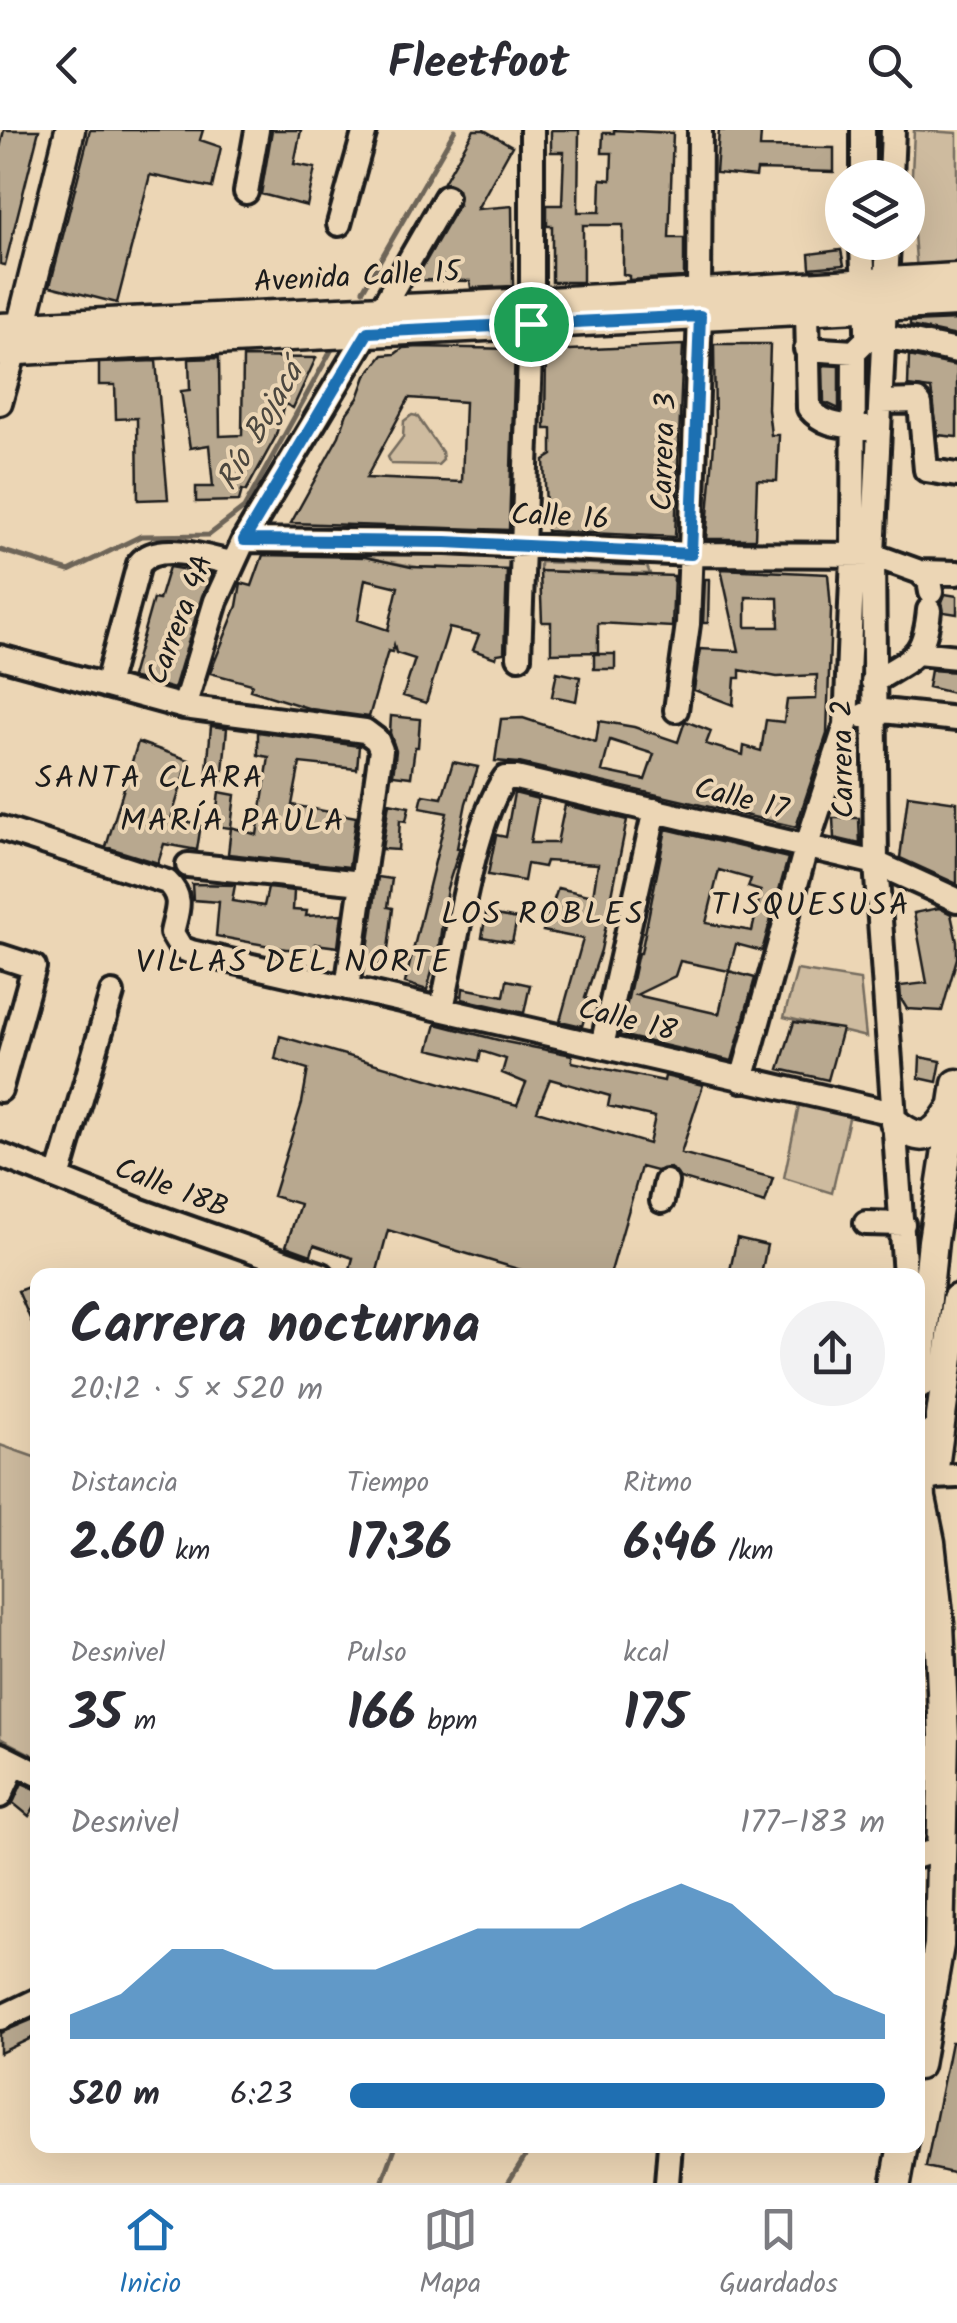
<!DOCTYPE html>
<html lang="es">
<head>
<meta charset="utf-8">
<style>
	body { margin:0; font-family:Kalam,sans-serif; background:#f2f2f3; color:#2b2b33; height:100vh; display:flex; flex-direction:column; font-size:38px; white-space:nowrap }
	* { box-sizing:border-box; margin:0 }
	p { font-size:32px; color:#7c7c81 }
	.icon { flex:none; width:55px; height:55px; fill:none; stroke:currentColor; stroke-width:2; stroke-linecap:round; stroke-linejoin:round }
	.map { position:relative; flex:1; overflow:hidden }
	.sheet { position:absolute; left:30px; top:1138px; width:895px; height:885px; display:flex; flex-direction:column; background:#fff; border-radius:20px; box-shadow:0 10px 40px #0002 }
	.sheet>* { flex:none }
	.buttons { position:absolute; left:825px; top:30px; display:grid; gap:20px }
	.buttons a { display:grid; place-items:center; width:100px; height:100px; border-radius:50%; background:#fff; box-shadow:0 10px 40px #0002; font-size:50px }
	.pin { position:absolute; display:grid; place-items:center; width:85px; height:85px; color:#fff; margin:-42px; border:5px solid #fff; border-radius:50%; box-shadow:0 2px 10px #0007 }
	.round { display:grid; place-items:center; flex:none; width:105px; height:105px; border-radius:52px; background:#f2f2f3 }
	.head { display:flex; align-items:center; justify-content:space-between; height:170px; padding:0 40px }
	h1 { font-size:55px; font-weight:700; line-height:75px }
	.stats { display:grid; grid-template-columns:repeat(3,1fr); gap:15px; height:170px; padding:10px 40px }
	.stats div { display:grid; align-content:center }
	.stats b { font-size:50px; font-weight:700 }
	.stats small { font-size:28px; font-weight:400 }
	.stats p { font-size:28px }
	.chart { height:280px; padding:20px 40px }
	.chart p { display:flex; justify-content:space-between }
	.chart svg { width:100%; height:180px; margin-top:10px; fill:#1f6fb2; opacity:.7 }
	ul { padding:0 40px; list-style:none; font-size:32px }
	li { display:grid; grid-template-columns:160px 120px 1fr; align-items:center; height:75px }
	li i { height:25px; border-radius:12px; background:#1f6fb2 }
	header { display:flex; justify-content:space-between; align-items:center; height:130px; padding:0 40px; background:#fff; font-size:45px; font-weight:700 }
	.tabs { display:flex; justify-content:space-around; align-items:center; height:140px; border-top:2px solid #e1e1e2; background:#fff; font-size:28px; color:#7c7c81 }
	.tabs a { display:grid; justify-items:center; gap:5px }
	.tabs .active { color:#1f6fb2 }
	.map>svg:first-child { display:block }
</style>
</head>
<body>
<header><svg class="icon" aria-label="back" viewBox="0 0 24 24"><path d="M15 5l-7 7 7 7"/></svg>Fleetfoot<svg class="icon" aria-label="search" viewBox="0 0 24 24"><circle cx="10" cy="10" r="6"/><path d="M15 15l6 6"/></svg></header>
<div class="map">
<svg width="957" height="2053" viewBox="0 0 957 2053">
	<rect width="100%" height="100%" fill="#ecd6b5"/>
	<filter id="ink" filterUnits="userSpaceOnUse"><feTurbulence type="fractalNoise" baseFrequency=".01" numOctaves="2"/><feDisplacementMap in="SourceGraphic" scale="20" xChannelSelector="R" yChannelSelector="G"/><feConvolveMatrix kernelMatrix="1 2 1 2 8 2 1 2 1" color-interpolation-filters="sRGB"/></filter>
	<g filter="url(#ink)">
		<path fill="#cebb9f" stroke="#756c5e" stroke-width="2.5" d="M914,0L957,3V140L917,142L911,67Z
			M412,285L417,286L442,322L443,330L438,335L391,334L388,327L403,307L404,291Z
			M365,422L512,424V440L417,437L365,427Z
			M540,432L647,436L650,444L540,441Z
			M797,840L860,850L866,907L784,887Z
			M799,975L850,984L832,1063L784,1048Z
			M0,1315L37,1328V1627L0,1608Z"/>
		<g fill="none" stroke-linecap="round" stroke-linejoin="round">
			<path stroke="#6e6559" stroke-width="5" d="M363,160L455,0
				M0,420L69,441L141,406L209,405L244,378L332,219
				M918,1565L921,1587L935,1589
				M382,2053L396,2015
				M508,2053L532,2015"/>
		</g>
		<path fill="#b8a88f" stroke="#1c1c1c" stroke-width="2.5" fill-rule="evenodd" d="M4,0H39L5,135L0,134V18Z
			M90,0H203L200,10L221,17L212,58L150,45L117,173L50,156Z
			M272,0H301L294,34L315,38L307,76L261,64Z
			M474,0H484L512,16L477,79L512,76L513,156L471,158L470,151L415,150L459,74L458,59L444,52Z
			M551,0H579L578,82H600L601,49L611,50L612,23H602L603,3H614V0L673,3L669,108H684V147L629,150V146L623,144V95H583V152H552V96H547V75H562L564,22H551Z
			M719,0L761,3L760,17L834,18V42L757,40L756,47L716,43Z
			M841,120L844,135L810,138L809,124Z
			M957,190V206L910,196V192Z
			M714,214H770L768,279L771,305H779L777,351L757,350L755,409H706L715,302Z
			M683,215L675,407L547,401L544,330L552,325V299H545L546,221Z
			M420,217L515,219L509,400L291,393L339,306L347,283L358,268L366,246L383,225L395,224L403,218ZM409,268L465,272L462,352L366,348Z
			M909,226L957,236V307L938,305L931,259L908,256Z
			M243,227L316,228L293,278L285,274L275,308L246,361L242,360L239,371L196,372V357H213L209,315L190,318L181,261L190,260L189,229L219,228L220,306L242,305Z
			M156,231L168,369L138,370L137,288L116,289L115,255H99V233Z
			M823,235L839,236V279L824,272Z
			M263,425L365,427L411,437L507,440L504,523L497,524L496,528L473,520L479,505L449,498L426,573L403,566L415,529L396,523L394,515L392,522L388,521L369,587L311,579L250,560L252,554L210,543L237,476L241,453L252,456ZM365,449L398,457L388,500L358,490Z
			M169,437L212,444L202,466L174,559L131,547L153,469L159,470Z
			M721,439L828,444L831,479L827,604L796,697L519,633L495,631L501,589L523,588L596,612L599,591L634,597L678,612L685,591L711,601L706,614L743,625L744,616L761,621L766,590L784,592L787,570L816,569L817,545L777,547L740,540V548H735L733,575L694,560L700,519L739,521ZM746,467L778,468L779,497H746ZM610,610L654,624L645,650L602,641Z
			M540,441L674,446L672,497L598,493V522L551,523V492H542Z
			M705,449H709L708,493H703Z
			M945,464L957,466V484L944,482L942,472Z
			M594,524H615V539H594Z
			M931,540L957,542V564L928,557Z
			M557,542L580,547L576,571L552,566Z
			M391,586L420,589L418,617H415L411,647L393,645L396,621L390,603Z
			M211,596L227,598L222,652H206Z
			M258,602L359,616L357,639L300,633L292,675L356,687L349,737L228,724L231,698L215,696L219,662L235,665L231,697L257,705L269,627L258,625Z
			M138,612L189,630L171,689L201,694L197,720L164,714L158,733L106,717Z
			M453,632L478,637L466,673L457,718H460L447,758L439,816L427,860L405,853L447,683L420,678L423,665L442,668Z
			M514,663L538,669L530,713H557L565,675L627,690L601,820L585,868L590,870L582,896L560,891L583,809L543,801L558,758L593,766L598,734L546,731L544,737L527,734L524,751L488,745L496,705L506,707Z
			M908,665L957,672V754L900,728Z
			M389,673L409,677L406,691L400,690L398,720L382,719Z
			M833,688H859L860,714L834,708Z
			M666,699L788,728L762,821L736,814L729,841L755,848L732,931L620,905L638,823H641ZM719,740L751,749L748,757L761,761L752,801L706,793ZM680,831L729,841L719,884L636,865L675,846Z
			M378,747L392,749L388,777L393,778L386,836L366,833Z
			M192,754L235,755L232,771L264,776L268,758L294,761L293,780L307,781L306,786L342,784L338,817L315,814V819H286L216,806L219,772L193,770Z
			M939,778L951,784L957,812V828L942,881L907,879L901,869L900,856L927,853L914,783Z
			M486,783L517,789L512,812L482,807Z
			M507,850L530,855L524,883L462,869L463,858L504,866Z
			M794,892L842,899L828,950L779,939Z
			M436,894L506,912L572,925V932L664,951L665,946L703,955L681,1023L773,1048L765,1073L680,1048L670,1038L656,1041L641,1037L610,1145H538L388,1100L376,1145L350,1139L353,1128L314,1115L311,1125L286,1116L300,1074L273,1066L302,973L308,939L275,929L280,906L517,975L526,953L502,943L506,929L481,921L479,931L429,919ZM550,949L610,966L608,976L655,987L649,1014L537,981Z
			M920,927L941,931L937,952L919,948Z
			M737,1108L767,1115L761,1145H729Z
			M38,1153V1207L18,1161Z
			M22,1653L38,1660V1671L29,1686L13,1673Z
			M38,1887V1905L0,1923V1903Z
			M951,1912H957V2044L926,2037Z"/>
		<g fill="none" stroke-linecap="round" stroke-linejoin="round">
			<defs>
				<path id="minor" d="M863,48V0
					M891,48L893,0
					M246,62L257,0
					M339,94L365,0
					M888,112L873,425L876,733L905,1145
					M699,162L700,0
					M382,178L446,67
					M807,180L809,278C825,297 843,295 866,298
					M872,208L884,206L957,221
					M806,219L854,222
					M881,272L917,271L920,274L926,340L957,345
					M0,273L15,220
					M244,410L446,412L691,424L873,425L920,442L929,451L931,462
					M920,442L957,443
					M917,523L957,527
					M0,527L184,577L365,601L377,610L381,620L347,858
					M519,527L532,173V0
					M873,552C912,527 924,530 929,480
					M106,556L139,434C158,410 207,429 233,433
					M184,577L216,471L244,410L368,202
					M676,580L688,494L700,186
					M862,586L874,580L957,589
					M0,698L167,752C185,769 176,782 172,803L181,818L191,822L893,983
					M188,735L362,753
					M0,826L34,837L0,960
					M442,878C455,821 473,692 505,648H516L876,733L957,770
					M602,916L655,680
					M742,950L806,718L846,595L853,426L854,222L867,209C868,176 862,146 862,112
					M0,1025L138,1080L322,1145
					M58,1048L112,863
					M662,1071L666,1052
					M866,1093L903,1094
					M933,1347L957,1346
					M0,1625L38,1644
					M0,1666L15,1633
					M918,1726L941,1719
					M0,1888L38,1870
					M667,2053L670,2015"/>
				<path id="major" d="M0,198L532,173L957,148
					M17,214L70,0
					M0,221L957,172
					M895,993C922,1015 934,1007 951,980
					M918,1255L933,1111L957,954
					M918,1305L921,1368L930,1412L939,1494L944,1606L939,1815L918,1935
					M933,1345L957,1169
					M896,2053L903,2015"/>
			</defs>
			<use href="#minor" stroke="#1c1c1c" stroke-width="30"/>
			<use href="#major" stroke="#1c1c1c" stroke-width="35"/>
			<use href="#minor" stroke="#ecd6b5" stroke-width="22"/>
			<use href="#major" stroke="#ecd6b5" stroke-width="28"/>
		</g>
	</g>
	<g fill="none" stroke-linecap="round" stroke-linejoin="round" filter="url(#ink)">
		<defs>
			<path id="route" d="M700,186L691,424L446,412L244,410L368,202Z"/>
		</defs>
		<use href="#route" stroke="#fff" stroke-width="20"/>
		<use href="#route" stroke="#1f6fb2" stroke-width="12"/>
	</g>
	<g text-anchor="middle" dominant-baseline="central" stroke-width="8" stroke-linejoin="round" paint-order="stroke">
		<g font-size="30" fill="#1c1c1c" stroke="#ecd6b5">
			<text transform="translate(357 148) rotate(-3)">Avenida Calle 15</text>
			<text transform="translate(665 322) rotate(-88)">Carrera 3</text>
			<text transform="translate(560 388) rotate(3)">Calle 16</text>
			<text transform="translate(181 490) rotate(-69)">Carrera 4A</text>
			<text transform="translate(844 629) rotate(-91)">Carrera 2</text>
			<text transform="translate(741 670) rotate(14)">Calle 17</text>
			<text transform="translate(627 891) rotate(14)">Calle 18</text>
			<text transform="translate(171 1059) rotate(21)">Calle 18B</text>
		</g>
		<g font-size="32" font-style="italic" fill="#4c473f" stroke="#ecd6b5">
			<text transform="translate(261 297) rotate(-60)">Río Bojacá</text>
		</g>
		<g font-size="32" letter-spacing="2.5" fill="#1c1c1c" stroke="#ecd6b5">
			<text x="150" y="649">SANTA CLARA</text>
			<text x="233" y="692">MARÍA PAULA</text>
			<text x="811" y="776">TISQUESUSA</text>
			<text x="543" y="785">LOS ROBLES</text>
			<text x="294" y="833">VILLAS DEL NORTE</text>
		</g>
	</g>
</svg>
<div class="buttons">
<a><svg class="icon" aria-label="layers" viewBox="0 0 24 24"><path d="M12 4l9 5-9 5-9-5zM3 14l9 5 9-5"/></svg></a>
</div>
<div class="pin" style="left:531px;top:194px;background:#1e9e55"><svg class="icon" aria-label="arrive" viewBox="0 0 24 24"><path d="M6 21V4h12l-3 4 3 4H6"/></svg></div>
<section class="sheet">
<div class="head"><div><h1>Carrera nocturna</h1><p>20:12 · 5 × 520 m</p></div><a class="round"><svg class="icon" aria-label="share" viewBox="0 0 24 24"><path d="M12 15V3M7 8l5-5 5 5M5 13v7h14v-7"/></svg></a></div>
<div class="stats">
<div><p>Distancia</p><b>2.60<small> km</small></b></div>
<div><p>Tiempo</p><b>17:36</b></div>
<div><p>Ritmo</p><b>6:46<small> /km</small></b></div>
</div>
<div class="stats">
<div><p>Desnivel</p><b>35<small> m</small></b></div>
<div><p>Pulso</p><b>166<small> bpm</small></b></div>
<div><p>kcal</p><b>175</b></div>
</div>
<div class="chart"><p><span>Desnivel</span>177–183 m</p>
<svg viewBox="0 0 160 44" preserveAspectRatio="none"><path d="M0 44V38L10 33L20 22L30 22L40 27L50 27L60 27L70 22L80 17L90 17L100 17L110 11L120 6L130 11L140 22L150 33L160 38V44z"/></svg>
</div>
<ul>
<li><b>520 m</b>6:23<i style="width:100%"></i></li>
</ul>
</section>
</div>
<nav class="tabs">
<a class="active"><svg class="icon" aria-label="home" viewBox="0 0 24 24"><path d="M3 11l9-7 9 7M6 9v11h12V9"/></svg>Inicio</a>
<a><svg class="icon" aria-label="map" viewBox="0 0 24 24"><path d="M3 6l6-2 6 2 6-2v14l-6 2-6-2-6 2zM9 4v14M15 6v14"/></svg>Mapa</a>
<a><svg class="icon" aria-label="saved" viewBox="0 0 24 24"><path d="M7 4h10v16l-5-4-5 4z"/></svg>Guardados</a>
</nav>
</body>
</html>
